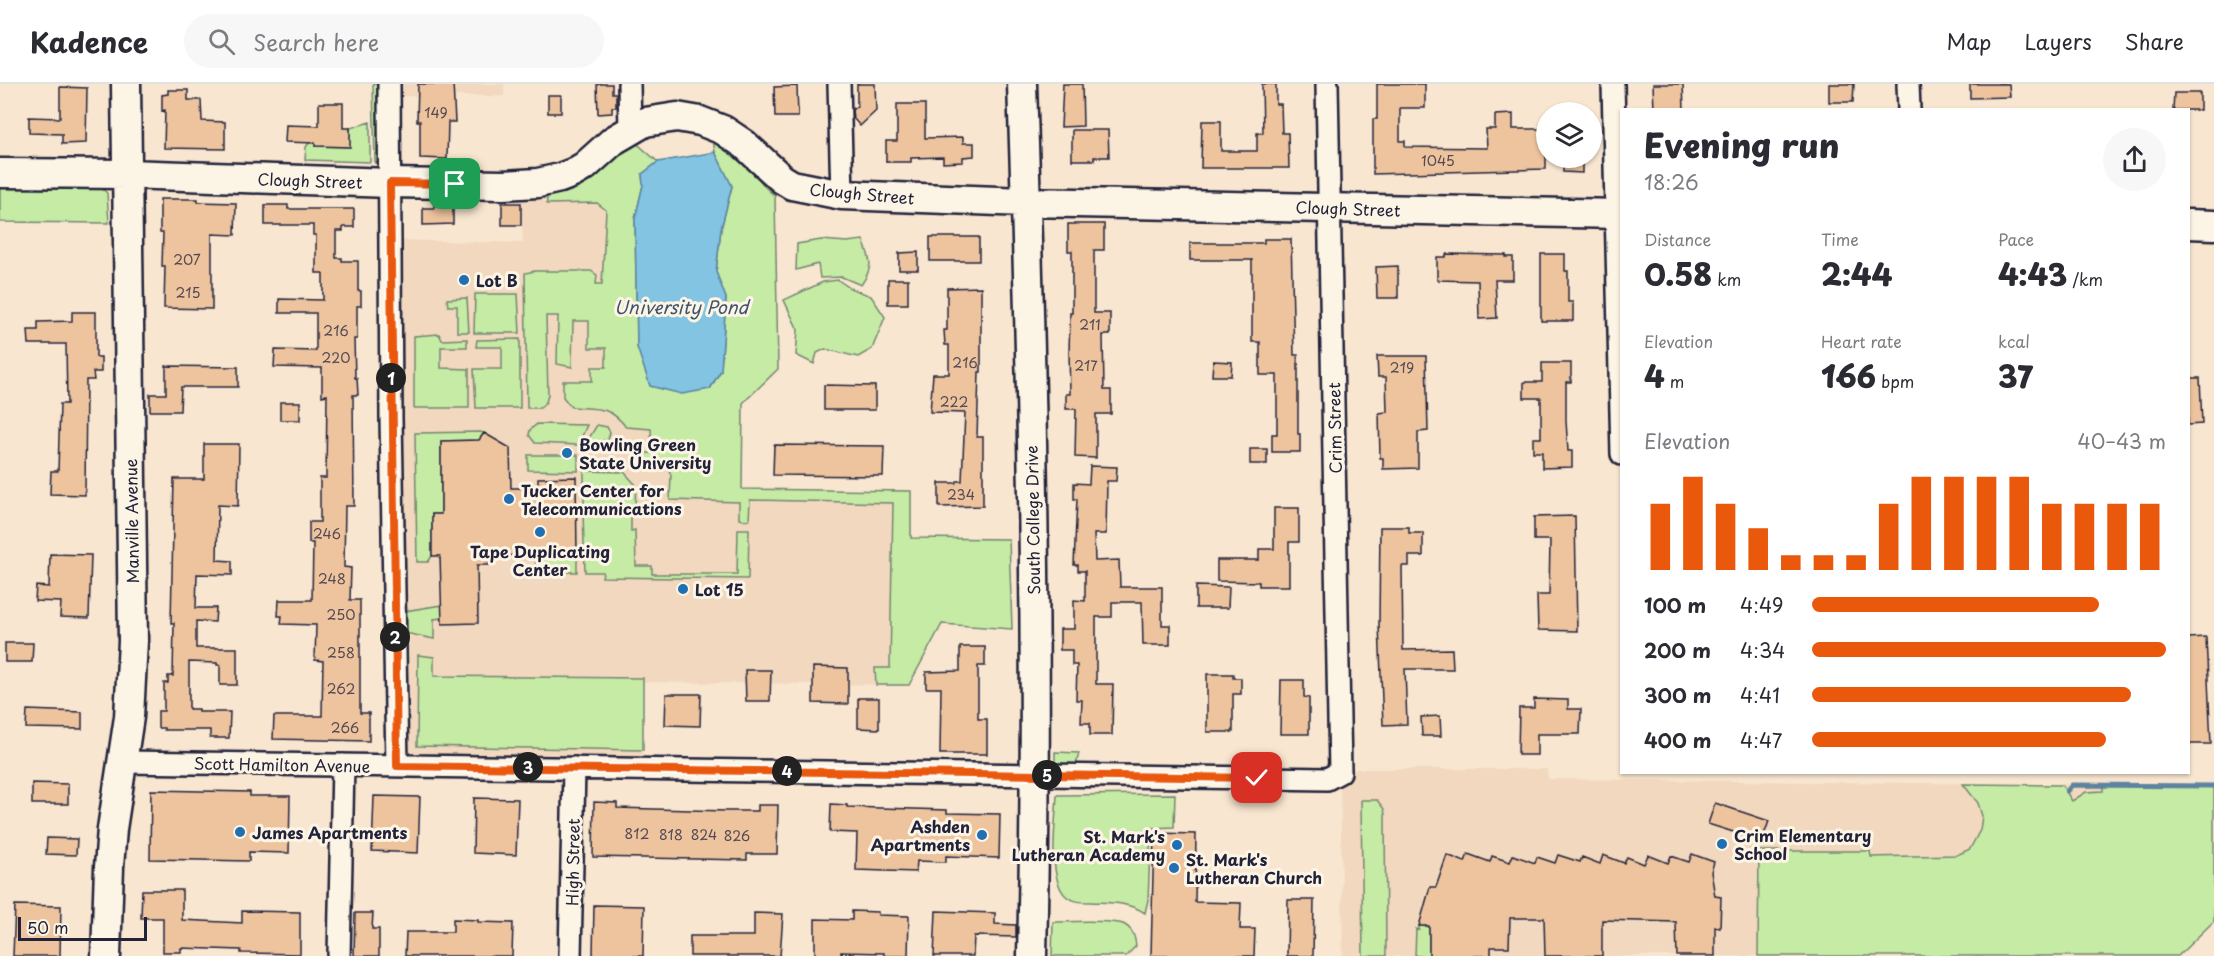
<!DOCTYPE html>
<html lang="en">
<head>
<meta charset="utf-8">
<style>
	body { margin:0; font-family:"Playpen Sans",sans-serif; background:#f7f7f7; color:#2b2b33; height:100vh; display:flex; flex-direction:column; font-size:22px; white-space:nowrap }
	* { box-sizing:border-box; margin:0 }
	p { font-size:20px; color:#7c7c81 }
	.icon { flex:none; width:33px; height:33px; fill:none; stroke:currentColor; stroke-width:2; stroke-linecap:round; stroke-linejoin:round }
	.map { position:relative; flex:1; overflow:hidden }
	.sheet { position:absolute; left:1620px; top:24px; width:570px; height:666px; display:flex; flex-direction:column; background:#fff; border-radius:0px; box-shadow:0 2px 4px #0004 }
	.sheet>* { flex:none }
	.buttons { position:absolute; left:1536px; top:18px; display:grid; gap:12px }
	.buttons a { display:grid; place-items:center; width:66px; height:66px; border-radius:50%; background:#fff; box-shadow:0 2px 4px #0004; font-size:30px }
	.scale { position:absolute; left:18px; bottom:15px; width:129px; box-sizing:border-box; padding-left:6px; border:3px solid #22223b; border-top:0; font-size:16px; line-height:21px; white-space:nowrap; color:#22223b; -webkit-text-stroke:4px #fcf5e5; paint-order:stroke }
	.pin { position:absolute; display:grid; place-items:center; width:51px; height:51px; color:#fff; margin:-26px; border-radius:12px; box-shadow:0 3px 9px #0006 }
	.km { position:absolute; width:30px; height:30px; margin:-15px; border-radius:50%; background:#222; color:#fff; font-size:16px; line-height:30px; text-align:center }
	.round { display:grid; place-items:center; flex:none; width:63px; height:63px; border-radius:32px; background:#f7f7f7 }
	.headline { display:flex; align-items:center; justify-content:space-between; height:102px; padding:0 24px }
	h1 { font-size:33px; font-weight:800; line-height:45px }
	.metrics { display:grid; grid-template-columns:repeat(3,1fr); gap:9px; height:102px; padding:6px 24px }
	.metrics div { display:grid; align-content:center }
	.metrics b { font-size:30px; font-weight:800 }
	.metrics small { font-size:16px; font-weight:400 }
	.metrics p { font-size:16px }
	.chart { height:168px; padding:12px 24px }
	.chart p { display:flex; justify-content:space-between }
	.chart svg { width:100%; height:108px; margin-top:6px; stroke:#ea580c; stroke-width:6 }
	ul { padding:0 24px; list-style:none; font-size:20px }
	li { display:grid; grid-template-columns:96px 72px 1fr; align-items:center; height:45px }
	li i { height:15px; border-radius:8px; background:#ea580c }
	header { display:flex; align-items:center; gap:36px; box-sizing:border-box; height:84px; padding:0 30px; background:#fff; border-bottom:2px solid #e1e1e2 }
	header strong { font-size:28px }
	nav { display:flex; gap:33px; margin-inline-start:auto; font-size:21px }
	.search { width:420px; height:54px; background:#f7f7f7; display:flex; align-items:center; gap:15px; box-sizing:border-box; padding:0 21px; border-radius:33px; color:#7c7c81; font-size:22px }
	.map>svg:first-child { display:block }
</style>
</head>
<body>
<header>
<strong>Kadence</strong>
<div class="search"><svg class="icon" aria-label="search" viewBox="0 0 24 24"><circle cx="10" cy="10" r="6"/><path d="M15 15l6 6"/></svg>Search here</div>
<nav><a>Map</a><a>Layers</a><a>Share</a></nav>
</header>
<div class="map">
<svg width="2214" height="872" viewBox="0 0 2214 872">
	<rect width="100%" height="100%" fill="#f8e6d0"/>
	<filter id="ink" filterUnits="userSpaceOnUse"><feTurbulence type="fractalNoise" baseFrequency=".0167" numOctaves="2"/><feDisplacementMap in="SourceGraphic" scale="12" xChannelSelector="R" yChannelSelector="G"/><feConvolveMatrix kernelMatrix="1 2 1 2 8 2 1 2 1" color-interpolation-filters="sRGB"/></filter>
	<g filter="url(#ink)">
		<path fill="#f1d8be" d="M389,0H504V12H389Z
			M604,65L619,71L742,405L911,407L909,601L643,598V685L397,682L390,156L523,159L520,99Z
			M1358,685H1547L1548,695L2103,701L2104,813L2114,872H1343L1340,688Z"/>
		<path fill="#c5eba5" stroke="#748670" stroke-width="1.5" d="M373,0H380V76L375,79Z
			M370,38V78L305,76L306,63L315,51V62L349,63L350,44Z
			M633,56L658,78L642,90L643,101L635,135L637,263L710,305L721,286L726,214L716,188L721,145L732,102L715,68L713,56L748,81L765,103L775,112L778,285L743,319L742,405L911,407V454L1009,455L1012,545L942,540L909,601H876L875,584H890L893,419L750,416L749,436L739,435V418L670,416L671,391L668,384L642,383L638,378V369H652L651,345L626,343C609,321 596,325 571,323L563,313V297H592V283H606V264H589V237H573L572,283L557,280L558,232H546L548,311L546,318L540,324H527L525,189L535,187H591L597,191L596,200H602L606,126L597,119L547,120L546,104L611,68L620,71Z
			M0,100L100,103L107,109L109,139L0,138Z
			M821,156L847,158L863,156C871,177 874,182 861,201L842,193L820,194L818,180L796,186L797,160Z
			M838,196L850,204L871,212L885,233L872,265L858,273L825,265L817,269L814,280L796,271L798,246L784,216L823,198Z
			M475,210H518L520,249H474Z
			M467,214L469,248H457V222H448L447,215Z
			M439,250L442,256L467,255V263H441V284L469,285V324H414V252Z
			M520,255V324H476L474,285H502V263H476L477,256Z
			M537,340L587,341L578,361L535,359L529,351L530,346Z
			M597,341L607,343L610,348L608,356L586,359Z
			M480,348L484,349L479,356L441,357V430H432V472L428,478H417L415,349Z
			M528,371H578V387L528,386Z
			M584,387L624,388L636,401L635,422H584Z
			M583,430H631V447L635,446L636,482H652V490H737L738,445H749L748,495L602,493L603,488H585Z
			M536,471H577V488H564V492H535Z
			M442,521V534L434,535V555L405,549V527Z
			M418,571L434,573V592L643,594V666L417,662Z
			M1055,668L1079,669L1075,685L1055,682Z
			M1963,700L2062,701L2072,717L2086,708L2103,707V701L2214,702V837L2178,872H1758L1759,767H1870L1871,773L1957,771L1970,765L1980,746L1982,732L1978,719Z
			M1175,710L1174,743L1151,744L1148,816L1145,829C1128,818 1111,819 1091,818C1082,818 1072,818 1065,811C1047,791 1056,737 1057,711Z
			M1361,716H1377L1384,725L1385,730L1386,872H1363Z
			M1053,838C1068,838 1114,835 1125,841C1133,846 1135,853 1136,862L1126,872H1052Z
			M1419,842H1429V872H1415L1416,845L1419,846Z"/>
		<path fill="#82c4e2" stroke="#5c839f" stroke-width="1.5" d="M715,68L732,102L721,145L716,188L726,214L721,286L710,305L682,310L650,302L637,263L635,135L643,101L642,90L658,78Z"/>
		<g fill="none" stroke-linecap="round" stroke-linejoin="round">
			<path stroke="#5c839f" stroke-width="5" d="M2067,707L2072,701L2214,702"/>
		</g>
		<path fill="#eec49e" stroke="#22223b" stroke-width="1.5" d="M418,0H453L455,38H448L447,75L420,74V37H417Z
			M597,0H612V9H616V23H612V29L598,30Z
			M857,0H875L876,27L860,42L853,34L852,26L857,22Z
			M1063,0H1082L1083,42L1061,43Z
			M1262,0H1276V20H1281L1282,49H1288L1289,84H1201L1202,37H1221V67H1257V49H1263Z
			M1377,0H1425V24H1400V57H1405V63L1487,64L1486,45H1495V31L1513,30V45H1546V85L1373,90V35H1377Z
			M1653,0H1683L1684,26H1654Z
			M1829,0H1854L1853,18H1829Z
			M1970,0H2009L2010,13L1970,14Z
			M797,2L798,33H775L774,3Z
			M60,3L87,4L86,59L62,60V50L29,49V33L60,34Z
			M168,6H188V16H201L202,37L225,38V65L164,64L165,26L162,27V11L168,10Z
			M2174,9H2200V26H2173Z
			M548,11H561V29H548Z
			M319,19H343V44H350V63L315,62V59L285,58L286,41L319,42Z
			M897,20H925V54L963,53V59H974V72L963,73V78L943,79V73L911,74V78H886V57H897Z
			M1072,46H1108L1109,73H1094V76H1072Z
			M1563,74H1582V89L1563,88Z
			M160,115H198V118L236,119L235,151L212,150V225L164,224L165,182H162L163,149H160Z
			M453,118V140L423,141V124H434V119Z
			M502,119H521V141H502Z
			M265,121H288V125H354V143H343V147H336V174H342V177H358V207H361V222H357V255H354L355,294H357L358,311H353L354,422H345L344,483L351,484L350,516H360V629H369V657L273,655L274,632H322V629L323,577L315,576L316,541L281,540L282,532H278L279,516H312L313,459H309V438H320V394H326L327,311L322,312V284L274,283L275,266L316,267V229H279V215L323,216V189H316V151H313V141H265Z
			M1068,140H1104V166H1094V229H1110V251H1103L1104,306H1111V330H1096V374L1075,373L1076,325H1066V310H1070L1069,269L1070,229H1072V167H1068Z
			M930,153H979V177H930Z
			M1264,155H1291L1294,271H1298V350H1300V368H1272V350H1277V291H1260V258H1252V176H1190V159H1264Z
			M918,168V186H899V169Z
			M1446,170L1506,171V173H1513V196H1495L1497,234L1479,235L1478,197L1437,196V173H1446Z
			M1541,170H1565V187H1568V218H1573V237H1541Z
			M1398,182V214H1377L1376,183Z
			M888,195H908V220H888Z
			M981,203V288H979L977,353H983V422L939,423V399H956L957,397H962L965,329L930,328L933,290H949V261H945L944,246H947V204Z
			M72,228H96V273H101V288H93L94,296H86L85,411L50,410L51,387H58L60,320H67L66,260H29L28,246H38V238L72,237Z
			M1377,272H1426L1428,347L1418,348V384L1383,385V374H1380L1379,329L1387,328L1386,293H1378Z
			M1213,277L1232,278L1231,292H1212Z
			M1542,279H1571V298H1566V337L1568,367H1572V383L1542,384V368H1533V354H1541V314H1524V298H1542Z
			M166,282L238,283V303H181L180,327H150V310H166Z
			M2188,294H2200L2202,340L2188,341Z
			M824,301L875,302V326H824Z
			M280,318H300V336H280Z
			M484,349L510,364L511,404H538V394L576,393L577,471L489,472V481H477L478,539L442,540L440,472H432V430H441V357L479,356Z
			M204,360H239L238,422L218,421L217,476L232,477V491L197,490L196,524H216L215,538L196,537V564H237V601H220V581H217V579L189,578V625H199V628H230L229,654H210V646H164V644H158V627H164V599H168V592H173L174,539H171L174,395H204Z
			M774,361L884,362L883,392L773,391Z
			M1250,365H1267V380H1250Z
			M1090,382L1117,383L1116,397H1107L1106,450H1094L1095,477L1119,476L1120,503H1162V541H1170V561H1143L1142,518H1112V533H1096V600H1113L1112,651H1090V639H1081L1082,616H1076L1077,581H1072V566H1060V545H1074V516L1085,517V487H1078V481H1074L1077,415H1074V399L1089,400Z
			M1274,424H1299V458H1289V502H1259V498L1217,497V476H1259V465H1274Z
			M1575,432L1577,547L1538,546L1537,511H1549L1550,456H1534V433Z
			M1380,443H1409V449H1423V472H1409V482H1402L1403,566L1452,565L1453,585H1405L1407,640L1383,641L1379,541Z
			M50,470L91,471L89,534L60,533L61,518L35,517L36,502L49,503Z
			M1196,502L1229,503L1228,524H1196Z
			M2206,553L2211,660H2188V554Z
			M5,559H33L32,578H5Z
			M960,563H985V582H978V635H987V670H940L941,604H926V588L960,587Z
			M813,583L848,584V620L813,619Z
			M745,586H771L770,617H746Z
			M1207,590H1233V594H1241V610H1233V648H1207Z
			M1281,596H1304V613L1309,614V650H1280Z
			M666,610H701L700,642L665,641Z
			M858,614H879V645L858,644Z
			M1534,615L1568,616V625H1581L1580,650H1537V671H1518L1519,624H1534Z
			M27,626L82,628V645L26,644Z
			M1440,632L1441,652H1422L1421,633Z
			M32,699L68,700V720H32Z
			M151,706L250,708V712H290L289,769L249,768V777L150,775Z
			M374,712L420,713L418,769L372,767Z
			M474,714L518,715L516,771L473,769Z
			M594,718L617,719V724L727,727H758V721H778L777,770H747V776L593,773Z
			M1715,719L1769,737L1762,757L1708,740Z
			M831,720L847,721V723L947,726V729L1000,730L999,774L946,772V778L917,777L916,788L856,786L857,749L830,748Z
			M1154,749L1196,750L1195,818L1241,819L1240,845H1255L1254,872H1151Z
			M47,754L77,755L76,771L46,770Z
			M1468,770L1490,778L1492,772L1510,778L1513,771L1535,779L1537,773L1555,779L1558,771L1580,778L1582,773L1600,780L1603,771L1624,779L1627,773L1644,780L1648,771L1668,779L1671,772L1689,778L1692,770L1714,778L1711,788L1715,812L1721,813L1720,844L1715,843V872H1677L1676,838L1602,836V872H1545L1544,834H1510L1509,863H1491V872H1429V842H1419L1430,803H1436L1447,771L1465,778Z
			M142,806H182V836L242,839V827L300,828V870L241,869V866L181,864V868H163V834H141Z
			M1288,816H1314L1313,872H1287Z
			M15,821L61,822L60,872H13Z
			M594,821L644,822L643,872H593Z
			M852,827L878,828V831L909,832L908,872H884V869L841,868V872H815V835L852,836Z
			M936,827L995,829V840L1016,841V853L974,852L973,872H934Z
			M355,829H373L372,845H379V872H354Z
			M754,829L783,830L780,872H690V852H754Z
			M453,835L478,836V838L513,839L512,872H405L406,848H453Z"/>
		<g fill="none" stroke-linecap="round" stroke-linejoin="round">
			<defs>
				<path id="street" d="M389,0L391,333L397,682
					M629,0L630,46
					M839,0L842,111
					M1613,0L1622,370
					M1908,0L1909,26
					M123,678L1327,695L1340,688L1327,0
					M339,872L343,681
					M570,872L574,684"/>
				<path id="secondary" d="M1022,0C1032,290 1039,581 1032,872
					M0,89L127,90L390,99L503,101L538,99L560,94L573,89L585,82L614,56L645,38L677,33L700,37L723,46L744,60L782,95L792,101L842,111L1026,118L1622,130
					M2188,140L2214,141
					M106,872L109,783L112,745L129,633L133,557L126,0"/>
			</defs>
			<use href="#street" stroke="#22223b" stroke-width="26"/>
			<use href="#secondary" stroke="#22223b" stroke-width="33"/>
			<use href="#street" stroke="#fcf5e5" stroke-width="21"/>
			<use href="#secondary" stroke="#fcf5e5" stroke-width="28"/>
		</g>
	</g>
	<g fill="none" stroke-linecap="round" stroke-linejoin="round" filter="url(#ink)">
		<defs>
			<path id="route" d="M455,100L390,99L397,682L1257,694"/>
		</defs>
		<use href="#route" stroke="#fff" stroke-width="12"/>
		<use href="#route" stroke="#ea580c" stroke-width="8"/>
	</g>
	<g fill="#1f6fb2" stroke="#fcf5e5" stroke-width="2">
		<circle cx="464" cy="196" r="6"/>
		<circle cx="567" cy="369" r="6"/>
		<circle cx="509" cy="415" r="6"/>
		<circle cx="540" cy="448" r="6"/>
		<circle cx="683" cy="505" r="6"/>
		<circle cx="240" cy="748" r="6"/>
		<circle cx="982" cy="751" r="6"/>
		<circle cx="1722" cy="760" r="6"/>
		<circle cx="1177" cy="761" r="6"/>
		<circle cx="1174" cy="784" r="6"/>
	</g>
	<g text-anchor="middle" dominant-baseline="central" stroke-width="6" stroke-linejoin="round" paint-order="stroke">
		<g font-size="14" fill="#554a54">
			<text x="436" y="28">149</text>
			<text x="1438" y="76">1045</text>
			<text x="187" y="175">207</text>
			<text x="188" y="208">215</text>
			<text x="1090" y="240">211</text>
			<text x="336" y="246">216</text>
			<text x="336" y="273">220</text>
			<text x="965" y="278">216</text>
			<text x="1086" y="281">217</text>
			<text x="1402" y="283">219</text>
			<text x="954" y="317">222</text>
			<text x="961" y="410">234</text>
			<text x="327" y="449">246</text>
			<text x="332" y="494">248</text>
			<text x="341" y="530">250</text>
			<text x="341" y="568">258</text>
			<text x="341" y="604">262</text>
			<text x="345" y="643">266</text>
			<text x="637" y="749">812</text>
			<text x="671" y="750">818</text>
			<text x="704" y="750">824</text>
			<text x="737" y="751">826</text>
		</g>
		<g font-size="16" fill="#22223b" stroke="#fcf5e5">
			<text transform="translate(310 96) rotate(2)">Clough Street</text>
			<text transform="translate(862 109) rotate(5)">Clough Street</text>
			<text transform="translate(1348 124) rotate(2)">Clough Street</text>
			<text transform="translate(1334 344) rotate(-91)">Crim Street</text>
			<text transform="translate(1032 436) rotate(-91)">South College Drive</text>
			<text transform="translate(131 437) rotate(-91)">Manville Avenue</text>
			<text transform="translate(282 680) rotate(1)">Scott Hamilton Avenue</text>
			<text transform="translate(572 778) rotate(-89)">High Street</text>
		</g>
		<g font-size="16" font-weight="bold" fill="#22223b" stroke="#fcf5e5" text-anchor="start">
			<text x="476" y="196">Lot B</text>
			<text x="579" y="360">Bowling Green<tspan x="579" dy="18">State University</tspan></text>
			<text x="521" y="406">Tucker Center for<tspan x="521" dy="18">Telecommunications</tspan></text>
			<text x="540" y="467" text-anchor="middle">Tape Duplicating<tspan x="540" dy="18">Center</tspan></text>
			<text x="695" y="505">Lot 15</text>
			<text x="970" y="742" text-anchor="end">Ashden<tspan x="970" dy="18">Apartments</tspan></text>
			<text x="252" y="748">James Apartments</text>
			<text x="1734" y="751">Crim Elementary<tspan x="1734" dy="18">School</tspan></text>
			<text x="1165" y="752" text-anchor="end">St. Mark's<tspan x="1165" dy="18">Lutheran Academy</tspan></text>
			<text x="1186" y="775">St. Mark's<tspan x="1186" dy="18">Lutheran Church</tspan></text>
		</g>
		<g font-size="18" font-style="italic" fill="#3f536d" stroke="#fcf5e5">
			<text x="681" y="222">University Pond</text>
		</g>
	</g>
</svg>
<div class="buttons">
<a><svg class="icon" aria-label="layers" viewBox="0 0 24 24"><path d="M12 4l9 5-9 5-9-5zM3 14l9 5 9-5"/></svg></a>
</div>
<div class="scale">50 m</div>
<div class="pin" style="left:455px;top:100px;background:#1e9e55"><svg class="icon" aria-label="arrive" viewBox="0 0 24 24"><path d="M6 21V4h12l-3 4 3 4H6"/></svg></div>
<div class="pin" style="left:1257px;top:694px;background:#d93025"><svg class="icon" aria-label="check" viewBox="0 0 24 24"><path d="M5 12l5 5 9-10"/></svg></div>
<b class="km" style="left:391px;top:294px">1</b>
<b class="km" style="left:395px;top:553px">2</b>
<b class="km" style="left:528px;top:683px">3</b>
<b class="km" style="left:787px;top:687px">4</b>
<b class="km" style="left:1047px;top:691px">5</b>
<section class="sheet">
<div class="headline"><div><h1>Evening run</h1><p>18:26</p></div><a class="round"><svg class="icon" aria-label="share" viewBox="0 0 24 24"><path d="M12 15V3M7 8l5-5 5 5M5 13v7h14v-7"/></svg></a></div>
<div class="metrics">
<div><p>Distance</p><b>0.58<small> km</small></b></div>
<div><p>Time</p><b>2:44</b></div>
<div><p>Pace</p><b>4:43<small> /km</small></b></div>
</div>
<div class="metrics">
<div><p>Elevation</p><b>4<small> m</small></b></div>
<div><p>Heart rate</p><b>166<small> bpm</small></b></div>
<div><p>kcal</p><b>37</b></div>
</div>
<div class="chart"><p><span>Elevation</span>40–43 m</p>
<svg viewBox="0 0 160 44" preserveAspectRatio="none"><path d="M5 44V17M15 44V6M25 44V17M35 44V27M45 44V38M55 44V38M65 44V38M75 44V17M85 44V6M95 44V6M105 44V6M115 44V6M125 44V17M135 44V17M145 44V17M155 44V17"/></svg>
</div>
<ul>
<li><b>100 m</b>4:49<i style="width:81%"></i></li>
<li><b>200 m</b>4:34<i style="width:100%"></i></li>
<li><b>300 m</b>4:41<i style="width:90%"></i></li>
<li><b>400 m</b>4:47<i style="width:83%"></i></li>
</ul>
</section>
</div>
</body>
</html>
